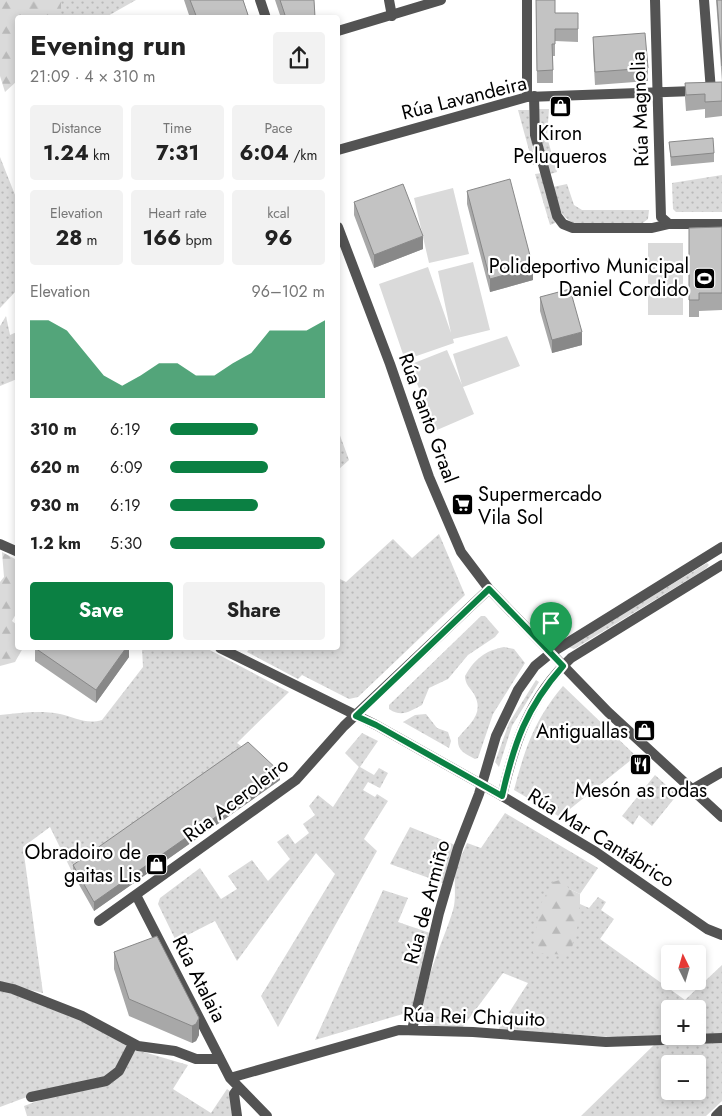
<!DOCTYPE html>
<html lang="en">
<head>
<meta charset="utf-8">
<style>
	body { margin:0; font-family:Jost,sans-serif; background:#f2f2f2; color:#222; height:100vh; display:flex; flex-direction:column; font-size:19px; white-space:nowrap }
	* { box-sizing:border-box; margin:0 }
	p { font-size:16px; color:#767676 }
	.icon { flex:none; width:28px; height:28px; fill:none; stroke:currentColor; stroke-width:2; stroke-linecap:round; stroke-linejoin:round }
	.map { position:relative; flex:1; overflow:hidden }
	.panel { position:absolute; left:15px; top:15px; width:325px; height:635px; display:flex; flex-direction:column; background:#fff; border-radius:5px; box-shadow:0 2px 8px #0003 }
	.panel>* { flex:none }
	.needle { width:32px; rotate:355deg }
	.buttons { position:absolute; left:661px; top:945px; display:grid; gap:10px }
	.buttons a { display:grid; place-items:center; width:45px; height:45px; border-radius:5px; background:#fff; box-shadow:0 2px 8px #0003; font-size:25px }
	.pin { position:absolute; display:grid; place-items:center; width:42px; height:42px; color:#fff; margin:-51px -21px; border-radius:50% 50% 50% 0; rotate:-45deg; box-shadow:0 0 5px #0007 }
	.pin .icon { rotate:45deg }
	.round { display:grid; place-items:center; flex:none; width:52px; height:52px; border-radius:5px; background:#f2f2f2 }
	.overview { display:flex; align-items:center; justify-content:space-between; height:85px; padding:0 15px }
	h1 { font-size:28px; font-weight:700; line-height:38px }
	.stats { display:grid; grid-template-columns:repeat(3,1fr); gap:8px; height:85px; padding:5px 15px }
	.stats div { display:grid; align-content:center; border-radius:5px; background:#f2f2f2; text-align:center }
	.stats b { font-size:21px; font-weight:700 }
	.stats small { font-size:14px; font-weight:400 }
	.stats p { font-size:14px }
	.chart { height:140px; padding:10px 15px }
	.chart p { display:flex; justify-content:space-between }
	.chart svg { width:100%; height:90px; margin-top:5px; fill:#0b8043; opacity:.7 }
	.action { display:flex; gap:10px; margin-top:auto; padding:10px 15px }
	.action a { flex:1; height:58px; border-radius:5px; background:#0b8043; color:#fff; font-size:20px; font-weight:700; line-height:58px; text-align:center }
	.action a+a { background:#f2f2f2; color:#222 }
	ul { padding:0 15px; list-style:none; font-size:16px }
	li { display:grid; grid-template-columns:80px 60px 1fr; align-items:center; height:38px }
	li i { height:12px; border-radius:6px; background:#0b8043 }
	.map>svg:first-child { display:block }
</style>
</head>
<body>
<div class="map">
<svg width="722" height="1116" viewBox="0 0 722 1116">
	<defs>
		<pattern id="green-dots" width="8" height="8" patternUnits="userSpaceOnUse" patternTransform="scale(1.25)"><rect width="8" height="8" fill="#dadada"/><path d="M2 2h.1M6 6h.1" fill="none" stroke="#b9b9b9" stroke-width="1.8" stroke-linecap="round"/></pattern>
		<pattern id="forest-firs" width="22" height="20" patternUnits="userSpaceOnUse" patternTransform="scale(1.25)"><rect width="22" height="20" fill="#dadada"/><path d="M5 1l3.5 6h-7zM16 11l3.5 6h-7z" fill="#b9b9b9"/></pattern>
	</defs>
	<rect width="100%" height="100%" fill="#fff"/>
	<path fill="url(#green-dots)" fill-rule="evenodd" d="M61,0H136L106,17L61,18Z
		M539,109H549L547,137L557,172L550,174L542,143Z
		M518,110H529L534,165H533Z
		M0,157L17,200V290L0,308Z
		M542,173L555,217V223L550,225L535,174Z
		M722,175V212H676L673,209L672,183Z
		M567,184L574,205L582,210H649L648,219L640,225L577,224C559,219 558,203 553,187Z
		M6,316L10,335L17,332V379L0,386V326Z
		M338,430L349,460L338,470Z
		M439,534L465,595L358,697L349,699L302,675L298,679L247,652L250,648H338V578L346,582L393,539L412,558Z
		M707,563L709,565L704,570L574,649L568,647Z
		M481,616H485L499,632L495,637L468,655L448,679L429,688L422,705C410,711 402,718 389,709V705Z
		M504,647L514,649L525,663L493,714L478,758L475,759C464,753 457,751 458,738C469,724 485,714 474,694C470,688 465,684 465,676C475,659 484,651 504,647Z
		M142,648H206L289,692L237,743L248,751L73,874L50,827L23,847L43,993L0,983V715C20,713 40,710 60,714C75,717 86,725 102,720L143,667Z
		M536,680L539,682L512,726L499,767L495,762L509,723Z
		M563,686L636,756L560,817L514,790C525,748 535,719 563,686Z
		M426,714L437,728L448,732L451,741L449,748L403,722L415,715Z
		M362,733L378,741L360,767L374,775L379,768L388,773L380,788L368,782L363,790L375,797L377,794L388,801L364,839L377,851L278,1027L261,996L335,874L316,853L237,961L215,921L176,941L158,904L160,898L200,868L221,899L237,889L228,876L252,860L268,881L290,859L277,842L288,834L295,844L309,833L303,824L315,815L309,806L318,795L333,807L359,767L345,753Z
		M655,775L677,795L652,826L639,815L633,825L622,816Z
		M505,813L598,868L580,894L569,889L580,917V904L589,908L598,897L606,902L601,910L614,919L600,939L685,1000L722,965V1034L698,1035V1009H670V1036L629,1038L498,1030L528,983L503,973L462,1028L429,1026L423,1024C416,997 445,938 453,910C457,897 453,881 456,868C459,859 464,851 467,843L481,848Z
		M410,827L455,845L443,883L390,864Z
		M383,890L408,898L398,922L430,933L413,1011L315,1040Z
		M0,989L80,1020L129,1045L118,1068L106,1078L51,1088L0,1107Z
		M722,1041V1101L706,1116H581L656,1043ZM670,1064H698V1091H670Z
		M137,1050L188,1065L173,1089L211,1113L227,1089L230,1091L232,1116H27L24,1106L56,1094L108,1084L130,1055Z"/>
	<path fill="url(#forest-firs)" d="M0,0H61V17L18,18L17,81L5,92L0,76Z
		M2,552L17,560V612L12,621L17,625L18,648H23L15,662L0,666V582L4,577Z
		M563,879L569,889L580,894V917L570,955L533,953L539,907L553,882Z"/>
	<path fill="#dadada" d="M453,188L469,254L429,263L414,198Z
		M648,243H683V315H648Z
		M473,262L490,330L453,339L454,343L405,360L379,284L428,267L451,333L438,271Z
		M507,336L520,366L463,387L474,414L437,430L409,365L447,350L462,385L453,354Z"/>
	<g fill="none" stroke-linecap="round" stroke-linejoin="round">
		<path stroke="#535353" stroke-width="10" d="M534,96L535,135L557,216L563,224L573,228H652L669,224"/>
		<path stroke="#535353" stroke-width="10" d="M260,0L266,18
			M389,0L392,16
			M655,0L661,217L669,224H722
			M704,0L711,91
			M338,31L441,0
			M527,97V0
			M338,150L527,97L722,90
			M338,227L390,364L429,477L461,552L489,589L608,712L722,817
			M0,544L18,552
			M220,648L376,725L502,796L596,852L707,929L722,935
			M691,790L722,772
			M502,796C515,741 529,698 571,658L722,565
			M136,895L230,1078L267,1116
			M99,921L296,780L344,726L489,589
			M0,986L13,989L82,1016L138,1046L175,1051L196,1059H220
			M412,1030L439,913L458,848L479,794L496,736L518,690L535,666L551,653L722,547
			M230,1078L399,1030L473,1032L606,1042L722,1038
			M31,1097L106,1081L119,1071L133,1044
			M237,1116L234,1094L239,1087
			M716,1116L722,1110"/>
	</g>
	<path fill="#a8a8a8" d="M184,0H243L249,18H190Z
		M275,0H314L315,18H281Z
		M536,0L555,13H578V42L555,41V56H553V83H537Z
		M716,0H722V82Z
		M593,37L648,68V81L595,85L593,50Z
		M722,82V116L705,118V109L686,111L685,98V83Z
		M669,142L714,153V162L671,166Z
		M467,191L533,280L490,292L467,204Z
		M354,202L423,249L374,268L354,215Z
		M722,227V310L699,311V317H689V228Z
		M540,297L582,345L552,353L540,311Z
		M35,648H129V657L96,703L35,661Z
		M280,780L94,911L73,874V865Z
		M114,952L199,1018V1035L196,1041L192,1043L129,1016L114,969Z"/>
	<path fill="#888" d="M423,236V249L374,268V255Z
		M533,267V280L490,292V279Z
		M582,332V345L552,353V340Z
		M126,648H129V657L96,703V690Z
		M280,772V780L94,911V902Z
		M199,1018V1035L196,1041L192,1043V1026Z"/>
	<path fill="#c3c3c3" stroke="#888" d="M190,0H243L249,18H197Z
		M280,0H314L315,17L286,18Z
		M536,0H555V13H578V29H555V44H552L553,70L537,71Z
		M717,0H722V66Z
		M645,33L648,68L595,72L593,37Z
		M722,82V101L705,102V94L686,95L685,83Z
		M713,138L714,153L671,157L669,142Z
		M510,179L533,267L490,279L467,191Z
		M403,184L423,236L374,255L354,202Z
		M722,227V293H699V300H689V228Z
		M570,289L582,332L552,340L540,297Z
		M35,648H126L96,690Z
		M248,742L280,772L94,902L73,865Z
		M157,936L199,1018L196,1024L192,1026L129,999L114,952Z"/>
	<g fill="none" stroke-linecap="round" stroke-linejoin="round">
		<defs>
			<path id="route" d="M489,589L563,666C526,708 514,743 502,796L376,725L356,716Z"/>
		</defs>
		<use href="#route" stroke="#fff" stroke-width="10"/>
		<use href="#route" stroke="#0b8043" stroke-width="6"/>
	</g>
	<defs>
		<symbol id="shop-square" viewBox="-11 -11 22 22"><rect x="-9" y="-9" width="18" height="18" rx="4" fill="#000" stroke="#fff"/><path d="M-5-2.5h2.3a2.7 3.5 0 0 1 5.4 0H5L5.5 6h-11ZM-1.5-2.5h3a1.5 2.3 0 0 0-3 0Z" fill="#fff"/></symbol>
		<symbol id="stadium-square" viewBox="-11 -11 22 22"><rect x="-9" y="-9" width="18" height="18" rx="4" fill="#000" stroke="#fff"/><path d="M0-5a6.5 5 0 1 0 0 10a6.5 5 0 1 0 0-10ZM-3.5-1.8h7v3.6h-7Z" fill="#fff"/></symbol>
		<symbol id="supermarket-square" viewBox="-11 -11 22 22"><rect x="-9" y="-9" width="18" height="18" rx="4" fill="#000" stroke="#fff"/><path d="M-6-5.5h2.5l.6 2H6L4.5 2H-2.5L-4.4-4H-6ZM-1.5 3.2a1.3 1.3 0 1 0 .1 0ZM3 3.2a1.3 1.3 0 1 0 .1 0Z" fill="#fff"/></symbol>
		<symbol id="restaurant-square" viewBox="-11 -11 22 22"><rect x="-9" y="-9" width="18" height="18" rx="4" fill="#000" stroke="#fff"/><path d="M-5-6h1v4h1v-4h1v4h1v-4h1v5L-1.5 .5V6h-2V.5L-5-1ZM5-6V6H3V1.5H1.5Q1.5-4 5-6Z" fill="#fff"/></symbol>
	</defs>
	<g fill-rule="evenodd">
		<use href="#shop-square" x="548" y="94" width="25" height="25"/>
		<use href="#stadium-square" x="692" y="266" width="25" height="25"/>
		<use href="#supermarket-square" x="450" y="492" width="25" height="25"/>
		<use href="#shop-square" x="632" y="718" width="25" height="25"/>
		<use href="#restaurant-square" x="628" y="752" width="25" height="25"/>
		<use href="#shop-square" x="144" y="852" width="25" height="25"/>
	</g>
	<g text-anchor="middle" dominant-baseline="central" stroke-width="4.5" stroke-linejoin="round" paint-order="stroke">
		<g font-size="20" fill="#000" stroke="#fff">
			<text transform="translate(464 98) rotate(-14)">Rúa Lavandeira</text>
			<text transform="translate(640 109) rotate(-92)">Rúa Magnolia</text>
			<text transform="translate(428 418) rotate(70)">Rúa Santo Graal</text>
			<text transform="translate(236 800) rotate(-37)">Rúa Aceroleiro</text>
			<text transform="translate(601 838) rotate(32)">Rúa Mar Cantábrico</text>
			<text transform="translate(427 902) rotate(-75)">Rúa de Armiño</text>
			<text transform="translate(199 979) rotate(63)">Rúa Atalaia</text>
			<text transform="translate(474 1017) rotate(2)">Rúa Rei Chiquito</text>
		</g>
		<g font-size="20" fill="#000" stroke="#fff" text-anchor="end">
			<text x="560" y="133" text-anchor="middle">Kiron<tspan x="560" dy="23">Peluqueros</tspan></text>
			<text x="689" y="266">Polideportivo Municipal<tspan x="689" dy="23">Daniel Cordido</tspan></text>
			<text x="478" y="494" text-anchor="start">Supermercado<tspan x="478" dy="23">Vila Sol</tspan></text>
			<text x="628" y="731">Antiguallas</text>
			<text x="641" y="790" text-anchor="middle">Mesón as rodas</text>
			<text x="141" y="852">Obradoiro de<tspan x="141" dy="23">gaitas Lis</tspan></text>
		</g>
	</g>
</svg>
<div class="buttons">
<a><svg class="needle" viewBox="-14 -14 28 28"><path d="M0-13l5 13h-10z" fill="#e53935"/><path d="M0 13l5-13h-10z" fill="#767676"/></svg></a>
<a>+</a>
<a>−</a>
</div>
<div class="pin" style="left:551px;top:653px;background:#1e9e55"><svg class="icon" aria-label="arrive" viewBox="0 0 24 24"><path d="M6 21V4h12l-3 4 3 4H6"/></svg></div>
<section class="panel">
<div class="overview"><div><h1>Evening run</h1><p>21:09 · 4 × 310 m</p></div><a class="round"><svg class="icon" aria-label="share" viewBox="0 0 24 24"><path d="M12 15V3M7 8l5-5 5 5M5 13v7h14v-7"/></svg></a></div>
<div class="stats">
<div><p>Distance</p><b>1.24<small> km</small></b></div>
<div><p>Time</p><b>7:31</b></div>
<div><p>Pace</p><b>6:04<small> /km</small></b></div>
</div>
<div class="stats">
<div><p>Elevation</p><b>28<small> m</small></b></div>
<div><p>Heart rate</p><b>166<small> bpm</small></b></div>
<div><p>kcal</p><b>96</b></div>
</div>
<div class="chart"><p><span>Elevation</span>96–102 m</p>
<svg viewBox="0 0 160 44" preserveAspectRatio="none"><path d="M0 44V6L10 6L20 11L30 22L40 33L50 38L60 33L70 27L80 27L90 33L100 33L110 27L120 22L130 11L140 11L150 11L160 6V44z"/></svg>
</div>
<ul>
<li><b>310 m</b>6:19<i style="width:57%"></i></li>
<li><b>620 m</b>6:09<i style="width:63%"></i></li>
<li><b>930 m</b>6:19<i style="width:57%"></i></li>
<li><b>1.2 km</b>5:30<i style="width:100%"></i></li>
</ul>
<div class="action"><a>Save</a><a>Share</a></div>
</section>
</div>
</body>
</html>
